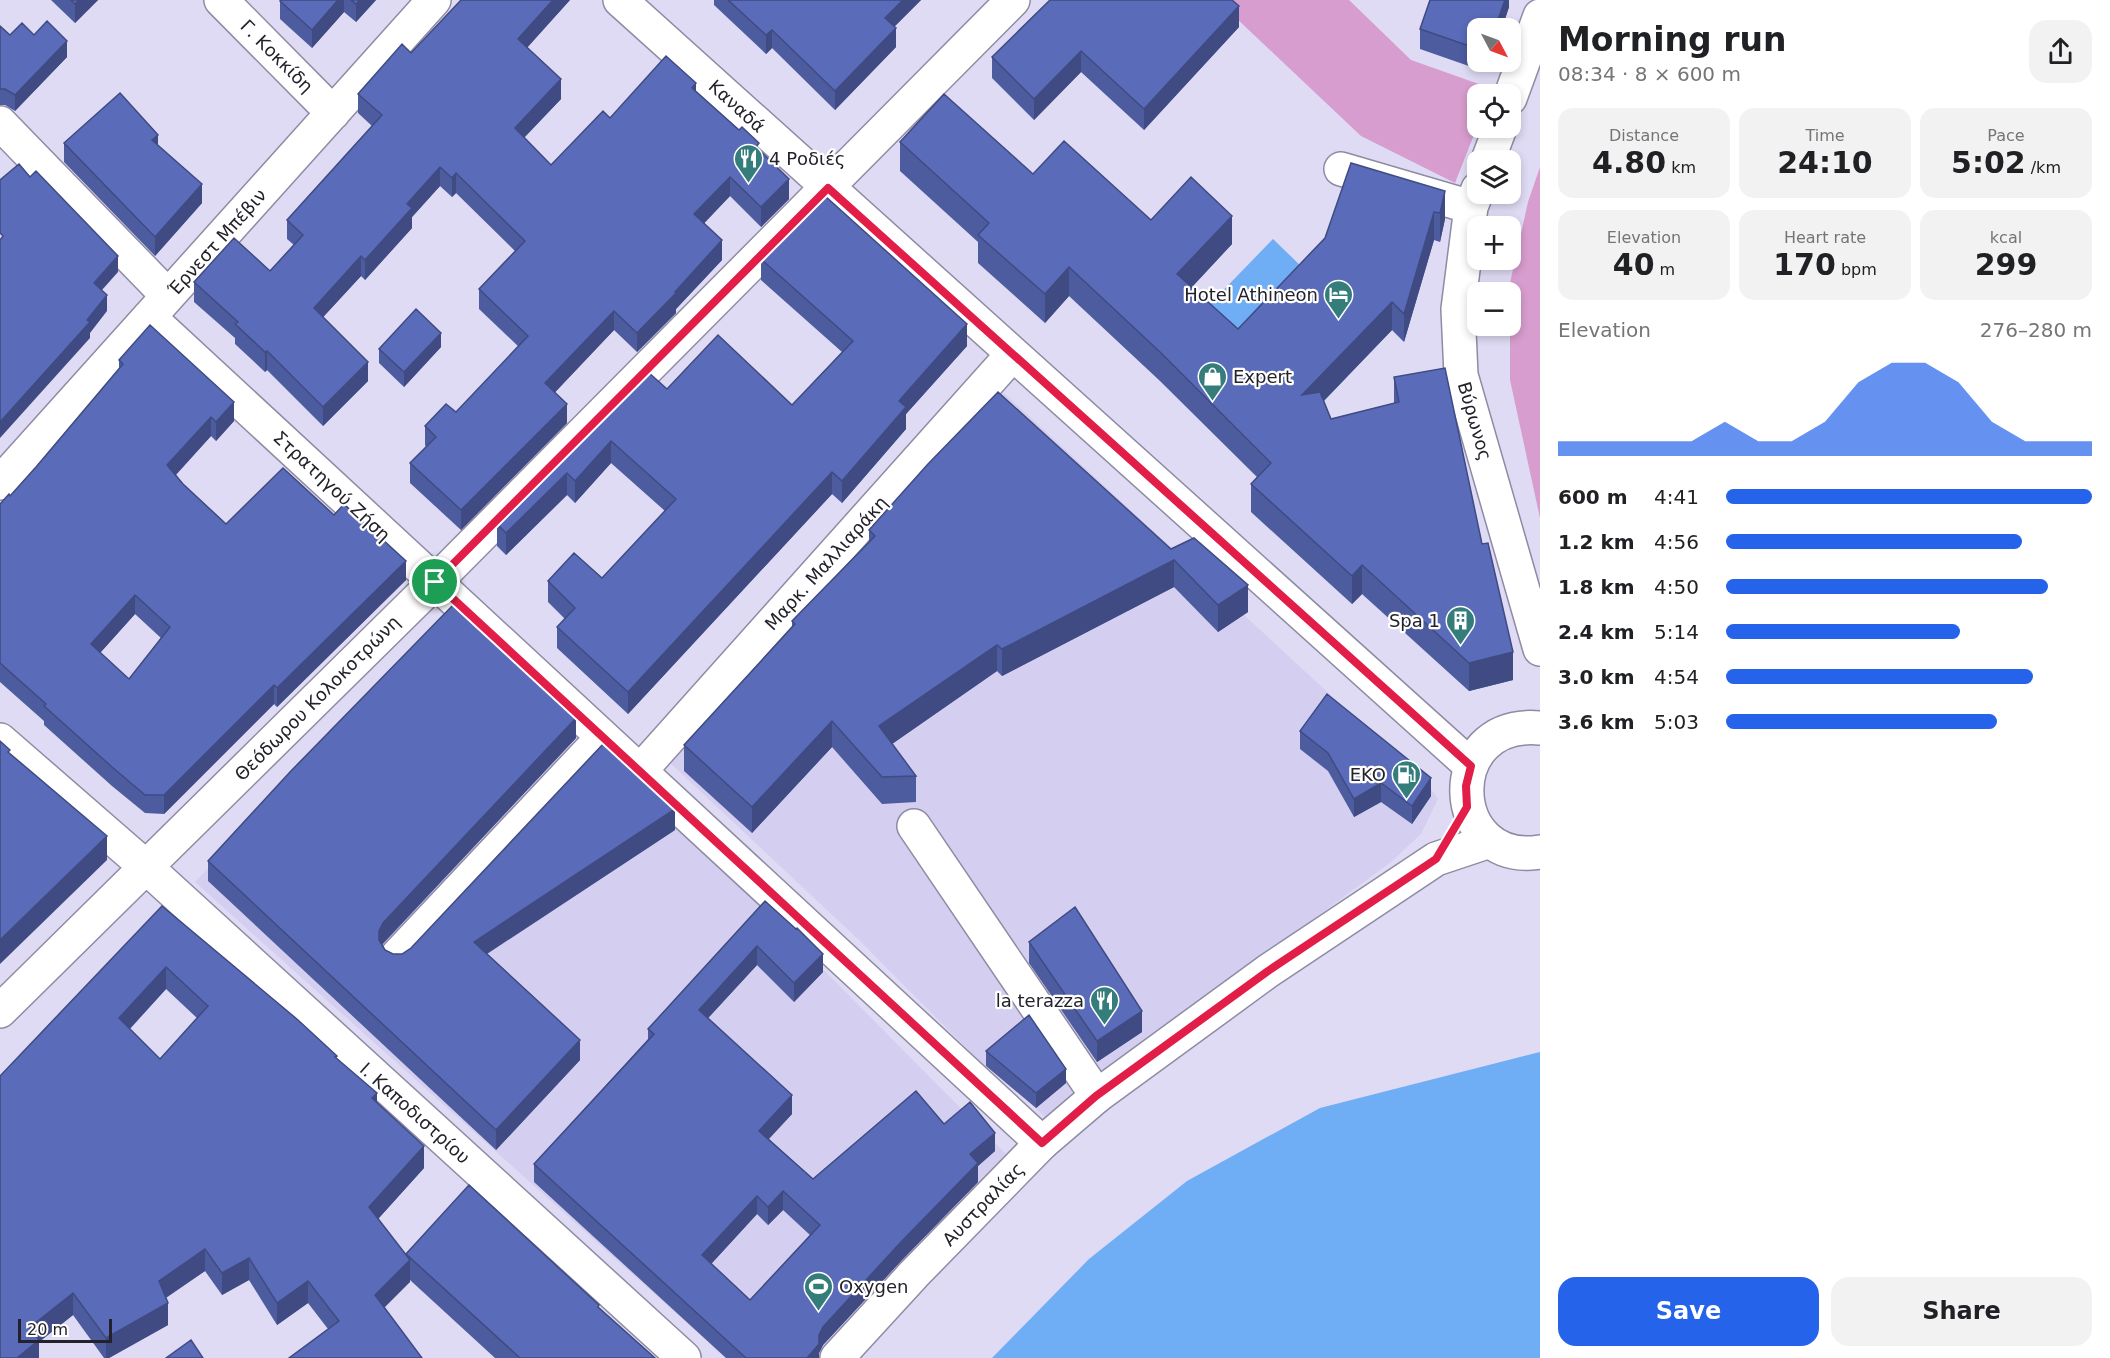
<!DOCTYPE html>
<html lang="en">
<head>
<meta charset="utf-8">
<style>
	body { margin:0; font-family:"DejaVu Sans",sans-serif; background:#f2f2f2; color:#202124; height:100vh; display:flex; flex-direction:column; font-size:22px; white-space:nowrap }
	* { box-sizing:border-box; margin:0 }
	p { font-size:20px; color:#757577 }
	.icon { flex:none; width:33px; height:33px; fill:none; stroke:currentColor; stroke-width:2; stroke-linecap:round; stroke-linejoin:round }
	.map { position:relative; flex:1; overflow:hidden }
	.panel { display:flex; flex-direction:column; background:#fff; width:570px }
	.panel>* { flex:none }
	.needle { width:39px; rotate:131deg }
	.controls { position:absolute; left:1467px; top:18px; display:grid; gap:12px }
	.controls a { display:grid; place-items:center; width:54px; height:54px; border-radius:12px; background:#fff; box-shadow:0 3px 9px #0003; font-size:30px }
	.scale { position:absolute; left:18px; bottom:15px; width:94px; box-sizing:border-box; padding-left:6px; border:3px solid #23212a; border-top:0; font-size:16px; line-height:21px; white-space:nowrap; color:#23212a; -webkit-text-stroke:4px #fff; paint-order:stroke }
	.pin { position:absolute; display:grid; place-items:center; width:51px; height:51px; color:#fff; margin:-26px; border:3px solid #fff; border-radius:50%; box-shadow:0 2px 6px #0007 }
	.round { display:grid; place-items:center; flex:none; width:63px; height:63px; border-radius:18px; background:#f2f2f2 }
	.summary { display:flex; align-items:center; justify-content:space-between; height:102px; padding:0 18px }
	h1 { font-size:33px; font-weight:800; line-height:45px }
	.figures { display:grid; grid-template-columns:repeat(3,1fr); gap:9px; height:102px; padding:6px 18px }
	.figures div { display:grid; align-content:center; border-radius:15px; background:#f2f2f2; text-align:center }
	.figures b { font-size:30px; font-weight:800 }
	.figures small { font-size:16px; font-weight:400 }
	.figures p { font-size:16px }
	.chart { height:168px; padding:12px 18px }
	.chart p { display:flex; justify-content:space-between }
	.chart svg { width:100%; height:108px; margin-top:6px; fill:#2563eb; opacity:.7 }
	.action { display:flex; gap:12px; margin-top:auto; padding:12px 18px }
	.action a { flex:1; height:69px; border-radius:18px; background:#2563eb; color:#fff; font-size:24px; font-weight:800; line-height:69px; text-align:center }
	.action a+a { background:#f2f2f2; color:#202124 }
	ul { padding:0 18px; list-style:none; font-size:20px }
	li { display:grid; grid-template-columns:96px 72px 1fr; align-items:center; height:45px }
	li i { height:15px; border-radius:8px; background:#2563eb }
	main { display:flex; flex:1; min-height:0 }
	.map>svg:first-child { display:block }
</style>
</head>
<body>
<main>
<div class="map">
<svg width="1540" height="1358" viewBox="0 0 1540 1358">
	<rect width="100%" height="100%" fill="#dfdbf4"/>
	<path fill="#d4cff0" d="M1004,393L1428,785L1438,799L1421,834L1391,862L1045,1117L989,1063L985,1067L860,941L668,761Z
		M459,611L689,834L1017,1165L835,1358H726L195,882Z"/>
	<path fill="#d79dce" d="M1217,0H1349L1411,60L1493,89L1491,94H1478L1477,127L1455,183L1361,136Z
		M1540,167V518L1510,380V292H1508L1528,202Z"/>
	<path fill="#6fadf5" d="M1273,239L1304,269L1238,337L1207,307Z
		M1540,1052V1358H992L1089,1259L1187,1181L1320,1108Z"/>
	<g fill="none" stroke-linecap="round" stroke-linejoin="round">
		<defs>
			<path id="minor" d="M221,0L333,113
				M620,0L1471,766
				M1510,98L1540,16
				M0,123L168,296
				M1488,160L1500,128
				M1341,169L1471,207
				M1478,189L1471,207L1458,309L1461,375L1540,649
				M149,317L1042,1143
				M0,483L434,0
				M0,740L146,867L684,1358
				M640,771L1012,355
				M914,826L1097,1096
				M397,956L603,737
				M0,1011L435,582L1013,0"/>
			<path id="major" d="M1540,728C1439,719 1446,867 1540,852
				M837,1358L914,1274L1042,1143L1097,1096L1268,971L1436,859L1490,841"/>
		</defs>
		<use href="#minor" stroke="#8f8ba3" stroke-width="36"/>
		<use href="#major" stroke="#8f8ba3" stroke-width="36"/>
		<use href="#minor" stroke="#fff" stroke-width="33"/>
		<use href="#major" stroke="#fff" stroke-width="33"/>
	</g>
	<path fill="#4d5c9f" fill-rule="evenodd" d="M51,0H98L75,23Z
		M281,0H376L356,22L344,12L312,48L280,19V1Z
		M570,0L527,47L561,99L524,138L551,165L610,118L696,92L759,151L789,199L761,227L730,196L704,223L722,260L676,309V313L637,352L614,330L555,392L567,423L461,530L410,483V463L426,447L425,445V426L456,412L519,347L479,309V289L515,251L456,193L452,197L440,186L412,217V228L365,280L361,276L323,317L368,381L323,426L267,370L265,372L235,344V338L194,302V282L270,271L294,245L287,239V220L372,126L358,113V94L411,53Z
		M714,0H921L894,27L896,47L835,110L772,48L766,54L714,5Z
		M1509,0V7L1502,28H1478V62H1490L1486,72L1420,49V29Z
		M0,26L10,35H34L67,57L15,111L5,105H0Z
		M1239,27L1144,130L1081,72L1034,120L992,78V57Z
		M900,142L1033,174L1151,220L1232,244L1192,287L1238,329L1445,191V219L1440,242L1434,240L1404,342L1392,330L1324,401L1331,419L1394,403V377L1482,544L1513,680L1469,691L1362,594L1352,604L1251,512V484L1257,477L1160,381L1069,296L1045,323L978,263V242L900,171Z
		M64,143L158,145L202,203L155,256L64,162Z
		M761,259L967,346L906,414V429L842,503L832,494L628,714L557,648V627L565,619L548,602V581L602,578L665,511L611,463L575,503L567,495L506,555L497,546V524L667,389L792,405L842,352L761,280Z
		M441,347L404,387L379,363V349Z
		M119,360L234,421L216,441L211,436L176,475L183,484L226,524L334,515L406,580L277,707L274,704L164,814L145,813L112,786L44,725V721L0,682V504L10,496L36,467L119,369ZM135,614L161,638L129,679L100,653Z
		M869,530L1171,549L1248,612L1218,632L1174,587L1002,676L997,671L892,744L916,776V802L882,804L832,747L752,833L684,771V745L792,627V621L869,542Z
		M1300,731L1431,796L1412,824L1381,802L1354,817L1328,771L1300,749Z
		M576,738L382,945L385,950L393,954H402L675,830L487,954L580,1060L496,1150L208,881V861Z
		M765,901L823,972L794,1002L757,965L708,1018L792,1114L769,1139L813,1179L944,1124L995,1151L978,1166V1182L901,1261L823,1345L819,1353V1358H726L534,1182V1164L648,1039V1029ZM783,1210L810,1235L750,1300L711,1264L757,1214L768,1225Z
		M162,906L337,1058L377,1103L424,1168L378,1219L406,1256V1254L599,1308L655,1358H495L410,1280V1282L328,1329L308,1303L277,1325L249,1280L222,1295L205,1271L166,1298L168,1325L109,1358H104L73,1315L39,1342V1358H0ZM166,989L197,1018L160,1059L130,1029Z
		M1029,942L1142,1032L1097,1062L1029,963Z
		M986,1051L1066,1083L1036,1108L986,1066Z"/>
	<path fill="#3f4b82" d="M79,0H98L75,23V4Z
		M338,0H344V12L312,48V30Z
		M360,0H376L356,22V4Z
		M553,0H570L518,58V39Z
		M903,0H921L885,36V18Z
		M1505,0H1509V7L1502,28H1495Z
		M1239,6V27L1144,130V109Z
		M896,28V47L835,110V91Z
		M772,30V48L766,54V35Z
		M67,41V57L15,111V95Z
		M1081,51V72L1034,120V99Z
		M1486,62H1490L1486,72Z
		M561,79V99L515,147V128Z
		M696,83V103L692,88Z
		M158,135V153L152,140Z
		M440,167V186L412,217V228L365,280V260L407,204Z
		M456,173V193L452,197V178Z
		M730,177V196L694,234V214Z
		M789,179V199L761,227V207Z
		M202,184V203L155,256V237Z
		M1445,191V219L1440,242V213Z
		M1434,212V240L1404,342V314Z
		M1232,216V244L1177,303V274Z
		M722,240V260L676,309V313L637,352V333Z
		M118,256V272L94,299V283Z
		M361,256V276L314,327V308Z
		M1069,267V296L1045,323V294Z
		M107,295V311L90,333V338L0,438V422Z
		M1392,302V330L1302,423V395Z
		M614,311V330L545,403V383Z
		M967,324V346L906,414V429L842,503V481L899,401Z
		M441,333V347L404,387V372Z
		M267,351V370L265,372V352Z
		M368,362V381L323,426V407Z
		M234,402V421L216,441V422Z
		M567,404V423L461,530V510Z
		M211,417V436L167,484V465Z
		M611,441V463L575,503V481Z
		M832,472V494L628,714V692Z
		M567,473V495L506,555V533Z
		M1174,560V587L1002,676V649Z
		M406,561V580L277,707V688Z
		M1362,565V594L1352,604V576Z
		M1248,585V612L1218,632V605Z
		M135,595V614L91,663V644Z
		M997,645V671L879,753V726Z
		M1513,652V680L1469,691V663Z
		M274,685V704L164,814V795Z
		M576,718V738L383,943L379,951V931L383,923Z
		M832,721V747L752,833V807Z
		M1431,778V796L1412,824V806Z
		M1381,783V802L1354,817V799Z
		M675,809V830L474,962V942Z
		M107,836V860L0,964V940Z
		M757,946V965L699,1028V1010Z
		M823,954V972L794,1002V983Z
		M166,967V989L119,1040V1018Z
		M1142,1011V1032L1097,1062V1041Z
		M580,1040V1060L496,1150V1130Z
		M1066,1069V1083L1036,1108V1093Z
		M377,1093V1115L372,1098Z
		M792,1095V1114L759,1149V1131Z
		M995,1133V1151L978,1166V1182L901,1261L823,1345L819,1353V1358H807L823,1327L970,1154Z
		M424,1146V1168L369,1229V1207Z
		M783,1191V1210L768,1225V1207Z
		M757,1196V1214L702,1274V1255Z
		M205,1249V1271L159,1302V1281Z
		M249,1258V1280L222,1295V1273Z
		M410,1260V1282L375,1317V1295Z
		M308,1281V1303L277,1325V1303Z
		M73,1293V1315L39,1342V1358H17L29,1328Z
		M168,1303V1325L109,1358H106V1338Z"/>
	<path fill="#5a6bb9" stroke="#3f4b82" stroke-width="1.5" fill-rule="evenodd" d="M71,0H79L75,4Z
		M281,0H338L312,30L280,1Z
		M351,0H360L356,4Z
		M461,0H553L518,39L561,79L515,128L551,165L603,111L610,118L666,56L696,83L692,88L739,130L742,127L759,143L756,147L789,179L761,207L730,177L694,214L722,240L675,292L676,293L637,333L614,311L545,383L567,404L461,510L410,463L436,437L425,426L446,404L456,412L528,336L479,289L525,241L456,173L452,178L440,167L407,204L412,208L365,260L361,256L314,308L368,362L323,407L267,351L265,352L235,324L238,322L194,282L234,238L270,271L303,235L287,220L382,115L358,94L402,44L411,53Z
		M728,0H903L885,18L896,28L835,91L772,30L766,35Z
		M1050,0H1232L1239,6L1144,109L1081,51L1034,99L992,57Z
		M1430,0H1505L1495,28H1478V49L1420,29Z
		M47,21L67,41L15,95L5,89H0V26L10,35L22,23L34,35Z
		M120,93L158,135L152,140L202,184L155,237L64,143Z
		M944,94L1033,174L1064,141L1151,220L1191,177L1232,216L1177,274L1238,329L1325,238L1351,163L1445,191L1440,213L1434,212L1404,314L1392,302L1302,395L1320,392L1331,419L1399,402L1394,377L1445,368L1482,544L1488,543L1513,652L1469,663L1362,565L1352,576L1251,484L1271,463L1160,352L1069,267L1045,294L978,235L989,223L900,142Z
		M19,164L30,177L36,171L118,256L94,283L107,295L87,320L90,322L0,422V240L3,236L0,233V180Z
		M824,195L967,324L899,401L906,407L842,481L832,472L628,692L557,627L575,608L548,581L574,553L602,578L676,499L611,441L575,481L567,473L506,533L497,524L648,372L667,389L718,335L792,405L853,341L761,259Z
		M416,309L441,333L404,372L379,349Z
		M150,325L234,402L216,422L211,417L167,465L183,484L226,524L283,468L334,515L344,504L406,561L277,688L274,685L164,795H145L112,767L44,706L46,704L0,663V504L9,494L10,496L36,467L123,364L119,360ZM135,595L170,627L129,679L91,644Z
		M998,392L1171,549L1194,538L1248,585L1218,605L1174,560L1002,649L997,645L879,726L916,776L882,777L832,721L752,807L684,745L795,624L792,621L875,536L869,530L928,464Z
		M454,604L576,718L383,923L379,931V940L385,950L393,954H402L411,948L604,743L675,809L474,942L580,1040L496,1130L208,861L290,772Z
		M1327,694L1431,778L1412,806L1381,783L1354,799L1328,753L1300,731Z
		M0,741L10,750L8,752L107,836L0,940Z
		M765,901L796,929L797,928L823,954L794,983L757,946L699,1010L792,1095L759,1131L813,1179L916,1091L944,1124L970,1102L995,1133L970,1154L978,1163L901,1242L823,1327L819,1335V1344L807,1358H746L534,1164L654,1034L648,1029ZM783,1191L820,1225L750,1300L702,1255L757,1196L768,1207Z
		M162,906L298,1020L337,1056L335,1057L377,1093L372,1098L424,1146L369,1207L410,1260L375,1295L422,1358H289L339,1321L308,1281L277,1303L249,1258L222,1273L205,1249L159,1281L168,1303L106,1338L73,1293L29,1328L39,1340L17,1358H0V1076ZM166,967L208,1006L160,1059L119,1018Z
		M1075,907L1142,1011L1097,1041L1029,942Z
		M1029,1015L1066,1069L1036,1093L986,1051Z
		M469,1185L599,1305L598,1307L655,1358H520L406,1254Z
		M191,1340L203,1358H166Z"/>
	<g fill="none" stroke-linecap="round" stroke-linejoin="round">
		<defs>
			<path id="route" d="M828,188L1471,766L1466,786L1467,807L1436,859L1268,971L1096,1096L1042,1143L435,582Z"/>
		</defs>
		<use href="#route" stroke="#fff" stroke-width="12"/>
		<use href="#route" stroke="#e11d48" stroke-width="8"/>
	</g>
	<defs>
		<symbol id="restaurant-pin" viewBox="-11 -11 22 30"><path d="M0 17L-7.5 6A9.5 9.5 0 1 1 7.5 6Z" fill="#347d7b" stroke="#fff"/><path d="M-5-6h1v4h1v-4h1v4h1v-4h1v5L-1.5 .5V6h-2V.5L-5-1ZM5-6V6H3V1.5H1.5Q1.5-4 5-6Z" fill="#fff"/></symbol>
		<symbol id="hotel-pin" viewBox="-11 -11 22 30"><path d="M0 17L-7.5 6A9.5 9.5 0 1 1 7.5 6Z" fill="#347d7b" stroke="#fff"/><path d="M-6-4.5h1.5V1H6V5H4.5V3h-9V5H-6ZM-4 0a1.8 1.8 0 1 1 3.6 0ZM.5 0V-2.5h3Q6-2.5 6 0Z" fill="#fff"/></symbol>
		<symbol id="shop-pin" viewBox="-11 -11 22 30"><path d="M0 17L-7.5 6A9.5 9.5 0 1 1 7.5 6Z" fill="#347d7b" stroke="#fff"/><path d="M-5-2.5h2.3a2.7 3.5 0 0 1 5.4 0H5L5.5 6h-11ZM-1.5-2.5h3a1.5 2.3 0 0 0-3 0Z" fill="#fff"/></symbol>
		<symbol id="building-pin" viewBox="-11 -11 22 30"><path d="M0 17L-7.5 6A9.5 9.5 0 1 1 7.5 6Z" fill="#347d7b" stroke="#fff"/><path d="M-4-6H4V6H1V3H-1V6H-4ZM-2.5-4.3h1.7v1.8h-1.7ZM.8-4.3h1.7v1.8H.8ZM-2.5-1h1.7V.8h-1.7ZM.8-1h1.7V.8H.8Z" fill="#fff"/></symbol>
		<symbol id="fuel-pin" viewBox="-11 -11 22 30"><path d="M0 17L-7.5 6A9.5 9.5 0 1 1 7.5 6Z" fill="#347d7b" stroke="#fff"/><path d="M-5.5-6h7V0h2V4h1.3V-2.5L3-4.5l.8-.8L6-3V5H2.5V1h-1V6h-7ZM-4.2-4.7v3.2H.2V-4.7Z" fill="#fff"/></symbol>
		<symbol id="stadium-pin" viewBox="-11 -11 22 30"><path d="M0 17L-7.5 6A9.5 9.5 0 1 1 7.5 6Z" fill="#347d7b" stroke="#fff"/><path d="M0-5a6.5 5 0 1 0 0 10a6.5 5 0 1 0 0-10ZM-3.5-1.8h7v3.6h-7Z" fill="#fff"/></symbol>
	</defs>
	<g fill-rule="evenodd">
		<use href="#restaurant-pin" x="732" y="142" width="33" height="45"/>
		<use href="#hotel-pin" x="1322" y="278" width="33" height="45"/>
		<use href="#shop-pin" x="1196" y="360" width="33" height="45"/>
		<use href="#building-pin" x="1444" y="604" width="33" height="45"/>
		<use href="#fuel-pin" x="1390" y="758" width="33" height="45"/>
		<use href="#restaurant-pin" x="1088" y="984" width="33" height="45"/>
		<use href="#stadium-pin" x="802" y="1270" width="33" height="45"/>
	</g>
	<g text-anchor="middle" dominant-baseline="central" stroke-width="4.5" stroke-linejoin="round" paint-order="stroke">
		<g font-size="18" fill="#23212a" stroke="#fff">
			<text transform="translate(277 56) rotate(45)">Γ. Κοκκίδη</text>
			<text transform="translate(737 106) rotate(42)">Καναδά</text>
			<text transform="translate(217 242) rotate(-48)">Έρνεστ Μπέβιν</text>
			<text transform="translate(1475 421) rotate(74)">Βύρωνος</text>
			<text transform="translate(332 486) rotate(43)">Στρατηγού Ζήση</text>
			<text transform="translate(826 563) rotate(-48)">Μαρκ. Μαλλιαράκη</text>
			<text transform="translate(317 698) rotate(-45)">Θεόδωρου Κολοκοτρώνη</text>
			<text transform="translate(415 1113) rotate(42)">Ι. Καποδιστρίου</text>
			<text transform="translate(983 1204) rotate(-46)">Αυστραλίας</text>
		</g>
		<g font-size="18" fill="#23212a" stroke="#fff" text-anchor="end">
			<text x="769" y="158" text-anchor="start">4 Ροδιές</text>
			<text x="1318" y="294">Hotel Athineon</text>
			<text x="1233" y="376" text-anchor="start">Expert</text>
			<text x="1440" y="620">Spa 1</text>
			<text x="1386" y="774">EKO</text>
			<text x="1084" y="1000">la terazza</text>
			<text x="839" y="1286" text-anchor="start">Oxygen</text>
		</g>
	</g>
</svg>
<div class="controls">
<a><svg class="needle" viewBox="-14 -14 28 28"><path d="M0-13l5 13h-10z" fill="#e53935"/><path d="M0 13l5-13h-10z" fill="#757577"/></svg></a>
<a><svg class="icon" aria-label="locate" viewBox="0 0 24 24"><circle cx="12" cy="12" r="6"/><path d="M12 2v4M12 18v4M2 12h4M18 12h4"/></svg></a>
<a><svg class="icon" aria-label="layers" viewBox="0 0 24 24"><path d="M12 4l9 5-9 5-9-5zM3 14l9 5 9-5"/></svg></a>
<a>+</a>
<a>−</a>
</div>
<div class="scale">20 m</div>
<div class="pin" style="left:435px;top:582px;background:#1e9e55"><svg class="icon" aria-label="arrive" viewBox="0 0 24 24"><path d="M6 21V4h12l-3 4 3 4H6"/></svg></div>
</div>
<section class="panel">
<div class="summary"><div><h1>Morning run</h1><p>08:34 · 8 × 600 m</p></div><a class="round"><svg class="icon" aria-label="share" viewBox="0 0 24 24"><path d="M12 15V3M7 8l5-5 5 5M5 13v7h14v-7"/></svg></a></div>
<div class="figures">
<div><p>Distance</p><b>4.80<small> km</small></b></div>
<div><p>Time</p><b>24:10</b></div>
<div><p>Pace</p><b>5:02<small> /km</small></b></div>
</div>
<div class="figures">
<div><p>Elevation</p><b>40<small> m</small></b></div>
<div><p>Heart rate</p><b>170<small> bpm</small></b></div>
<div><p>kcal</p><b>299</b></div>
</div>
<div class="chart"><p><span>Elevation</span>276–280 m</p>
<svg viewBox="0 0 160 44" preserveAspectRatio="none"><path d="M0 44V38L10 38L20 38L30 38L40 38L50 30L60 38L70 38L80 30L90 14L100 6L110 6L120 14L130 30L140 38L150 38L160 38V44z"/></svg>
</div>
<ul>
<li><b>600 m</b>4:41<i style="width:100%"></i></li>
<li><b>1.2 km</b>4:56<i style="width:81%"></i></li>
<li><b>1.8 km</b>4:50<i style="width:88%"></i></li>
<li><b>2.4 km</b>5:14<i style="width:64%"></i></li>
<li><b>3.0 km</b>4:54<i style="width:84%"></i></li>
<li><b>3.6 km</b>5:03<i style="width:74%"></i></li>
</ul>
<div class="action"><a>Save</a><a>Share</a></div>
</section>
</main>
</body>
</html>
